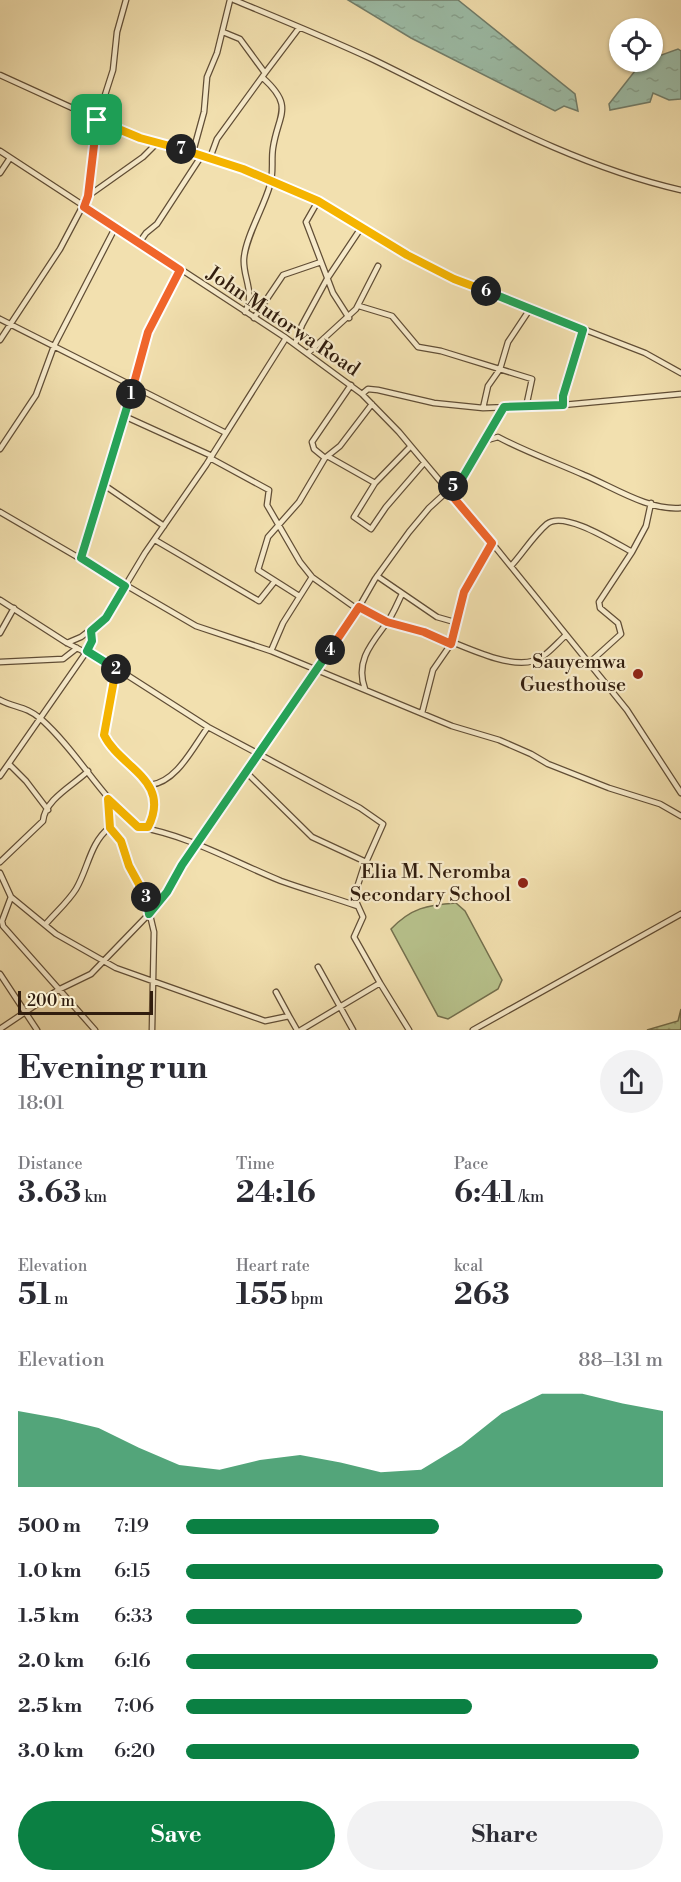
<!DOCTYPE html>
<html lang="en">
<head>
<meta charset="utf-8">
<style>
	body { margin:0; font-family:"Libre Bodoni",serif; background:#f2f2f3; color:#2b2b33; height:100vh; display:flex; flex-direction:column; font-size:22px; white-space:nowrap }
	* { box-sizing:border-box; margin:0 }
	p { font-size:20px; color:#7c7c81 }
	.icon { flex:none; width:33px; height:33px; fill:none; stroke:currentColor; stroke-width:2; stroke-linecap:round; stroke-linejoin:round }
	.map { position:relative; height:1030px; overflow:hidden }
	.sheet { display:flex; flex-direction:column; background:#fff; flex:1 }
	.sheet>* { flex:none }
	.buttons { position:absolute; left:609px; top:18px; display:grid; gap:12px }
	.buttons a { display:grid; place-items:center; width:54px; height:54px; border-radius:50%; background:#fff; box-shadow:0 2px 4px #0004; font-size:30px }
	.scale { position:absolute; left:18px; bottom:15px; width:135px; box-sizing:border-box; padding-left:6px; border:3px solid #311d0e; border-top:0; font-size:16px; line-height:21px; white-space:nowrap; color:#311d0e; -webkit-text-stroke:4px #f7ebcb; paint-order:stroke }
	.pin { position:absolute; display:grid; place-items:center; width:51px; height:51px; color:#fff; margin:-26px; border-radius:12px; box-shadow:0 3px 9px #0006 }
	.km { position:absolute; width:30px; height:30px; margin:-15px; border-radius:50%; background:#222; color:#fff; font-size:16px; line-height:30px; text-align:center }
	.round { display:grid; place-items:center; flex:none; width:63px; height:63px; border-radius:32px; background:#f2f2f3 }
	.headline { display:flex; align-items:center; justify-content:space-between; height:102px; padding:0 18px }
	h1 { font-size:33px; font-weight:700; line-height:45px }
	.stats { display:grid; grid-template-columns:repeat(3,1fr); gap:9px; height:102px; padding:6px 18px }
	.stats div { display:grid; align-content:center }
	.stats b { font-size:30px; font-weight:700 }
	.stats small { font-size:16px; font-weight:400 }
	.stats p { font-size:16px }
	.chart { height:168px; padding:12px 18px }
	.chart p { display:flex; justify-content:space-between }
	.chart svg { width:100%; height:108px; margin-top:6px; fill:#0b8043; opacity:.7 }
	.cta { display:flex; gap:12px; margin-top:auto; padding:12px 18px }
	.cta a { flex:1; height:69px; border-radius:36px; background:#0b8043; color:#fff; font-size:24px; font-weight:700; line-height:69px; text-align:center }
	.cta a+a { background:#f2f2f3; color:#2b2b33 }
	ul { padding:0 18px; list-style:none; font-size:20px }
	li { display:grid; grid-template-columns:96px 72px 1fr; align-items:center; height:45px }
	li i { height:15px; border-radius:8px; background:#0b8043 }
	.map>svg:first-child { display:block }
</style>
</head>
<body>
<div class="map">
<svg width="681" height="1030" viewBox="0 0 681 1030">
	<defs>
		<pattern id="grass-dots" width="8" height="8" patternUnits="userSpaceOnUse" patternTransform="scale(1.5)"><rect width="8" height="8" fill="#b8c38d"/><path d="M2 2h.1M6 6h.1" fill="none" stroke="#9fa778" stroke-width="1.8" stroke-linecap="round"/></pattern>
		<pattern id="water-ripples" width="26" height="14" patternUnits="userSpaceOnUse" patternTransform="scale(1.5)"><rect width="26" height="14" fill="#9cbda8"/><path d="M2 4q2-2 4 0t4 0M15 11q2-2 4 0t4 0" fill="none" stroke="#87a28f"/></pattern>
	</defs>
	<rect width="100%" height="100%" fill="#f2e0af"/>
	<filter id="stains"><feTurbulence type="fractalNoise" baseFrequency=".00333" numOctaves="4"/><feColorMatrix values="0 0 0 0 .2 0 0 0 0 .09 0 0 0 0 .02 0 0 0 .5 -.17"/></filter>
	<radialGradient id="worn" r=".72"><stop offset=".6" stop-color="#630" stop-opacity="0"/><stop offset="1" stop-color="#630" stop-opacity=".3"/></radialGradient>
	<path fill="url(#grass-dots)" stroke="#74704e" stroke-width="1.5" d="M681,1009V1030H647L678,1021Z"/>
	<path fill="#b8c38d" stroke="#74704e" stroke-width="1.5" d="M456,903L465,911L502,980L498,989L448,1019L438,1016L391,929C411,908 427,905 456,903Z"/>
	<path fill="url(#water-ripples)" stroke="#717d6a" stroke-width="1.5" d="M348,0H458L575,94L578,111L564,106L555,111L411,38Z
		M678,49L681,51V99L669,100L653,93L650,102L610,110L609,104L642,62H652L653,58Z"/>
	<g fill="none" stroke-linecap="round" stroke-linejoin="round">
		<defs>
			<path id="minor" d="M234,0C280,19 327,38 372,59C473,108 571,165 681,190
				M265,73L299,28
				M0,75L125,132L220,160L318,201L407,255L454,279L645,353L681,373
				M0,151L286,338L362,394L399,432L492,543L627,710L681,793
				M193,152L204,112L207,77L217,53L230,0
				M210,158L217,139L265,73L240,39L223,32
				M0,173L10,158
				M88,196L143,157L157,143
				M318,201L306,222L333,293L349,318
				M139,243L146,233L157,224L202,155
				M359,306L392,316L418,347L441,351L532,379L526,407
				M245,312C256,293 242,276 244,258C246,236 264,207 270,185C274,173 271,160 273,148C278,114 295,107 263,78
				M254,318L283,275L321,262
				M0,319L226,433
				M0,340L60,249L88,196L97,120L113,70L117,32L126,0
				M295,344L302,325L327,279L361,228
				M308,353L356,309L378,266
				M362,394L368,389L378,390L434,403L483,408L563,405L681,394
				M563,405L571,365L583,330
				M483,408L488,386L500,369L508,342L530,309
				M124,416L212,456
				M487,438L504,407
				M410,447L375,483L354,517L371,529L386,507L424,463
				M0,449L36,395L54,346L115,228
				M329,457L375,483
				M210,458L269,490L267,505L300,562L312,577L357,609
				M325,458L314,449L312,442L351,385
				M104,485L164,526
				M0,512L196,626L271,651L452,726L499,740L531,754L548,764L609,788L660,804L681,816
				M155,540L259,601L275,581
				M81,558L148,332L180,270
				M511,566C523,553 533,536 547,524C564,510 615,543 632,552L646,526L651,503
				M377,576L437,617L458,623
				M299,596L258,570L268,537L299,502L325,458L340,446L372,404
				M0,600L67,643L116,668L208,727L360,808L383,824L363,869L354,897L363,917L354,937L380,983
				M359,607C383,620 397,624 423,631C451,639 505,670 533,661C546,657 556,644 566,635
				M0,633L14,608
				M67,643L81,637L106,618L145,553L206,465L286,338
				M271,651L283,623L312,577
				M0,662L63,659L77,648
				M589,663L621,634L618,623L600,608L599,602L632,552
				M116,668L104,735C120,768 172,780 148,827
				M365,689C355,662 371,644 386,624C393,615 397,604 402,594
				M0,700C15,708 26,706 41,719C78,752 100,797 138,827C188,835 234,862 281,881C306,890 332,897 357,906
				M422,713L433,670L451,644L458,623L464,592L492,543
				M9,764L26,781L48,810
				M246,772L312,837L366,862
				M0,776L87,651L92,641L91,631
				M150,785C177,782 193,747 208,727
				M109,828L121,841L129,866L146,898L154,932L152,1030
				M0,862L43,821C45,799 74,785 88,771
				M0,873L11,897L56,934L116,968L265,1021L289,1016L297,1030
				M11,897L2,921L3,926L95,1030
				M45,925C55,913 68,902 76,889C88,869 90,843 109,828L108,799
				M318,967L353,1030
				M0,974L37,1030
				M276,992L289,1016
				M0,1029L58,990L91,974L149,914L167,892L182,865L359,607L375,579L409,532L429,508L463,477L484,441L498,437C526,452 555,462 584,475C613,487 649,511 681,508
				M301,1030L380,983L409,1030
				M473,1030L681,914"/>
		</defs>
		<use href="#minor" stroke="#614e36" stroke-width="7"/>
		<use href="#minor" stroke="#f7ebcb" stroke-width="4.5"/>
	</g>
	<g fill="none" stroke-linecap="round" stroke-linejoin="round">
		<defs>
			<path id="split-1" d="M97,120L88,196L84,207L180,270L148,332L131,394"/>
			<path id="split-2" d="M116,669L87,651L92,641L91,631L106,618L125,586L81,558L131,394"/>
			<path id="split-3" d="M116,669L104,735C120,768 172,780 148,827H138L108,799L110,828L121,841L129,866L146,897"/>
			<path id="split-4" d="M146,897L149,914L167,892L182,865L330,650"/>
			<path id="split-5" d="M330,650L359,607L387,622L424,632L451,644L464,592L492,543L448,491L453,486"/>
			<path id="split-6" d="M453,486L463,477L504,407L563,405V396L583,330L486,291"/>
			<path id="split-7" d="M181,149L243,169L318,201L407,255L454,279L486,291"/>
			<path id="split-8" d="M97,120L140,138L181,149"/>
		</defs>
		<use href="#split-1" stroke="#fff" stroke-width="12"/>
		<use href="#split-2" stroke="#fff" stroke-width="12"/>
		<use href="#split-3" stroke="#fff" stroke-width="12"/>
		<use href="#split-4" stroke="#fff" stroke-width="12"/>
		<use href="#split-5" stroke="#fff" stroke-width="12"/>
		<use href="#split-6" stroke="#fff" stroke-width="12"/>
		<use href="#split-7" stroke="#fff" stroke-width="12"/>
		<use href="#split-8" stroke="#fff" stroke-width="12"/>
		<use href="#split-1" stroke="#f0652b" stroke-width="8"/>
		<use href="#split-2" stroke="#22a559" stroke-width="8"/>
		<use href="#split-3" stroke="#f5b400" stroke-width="8"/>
		<use href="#split-4" stroke="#22a559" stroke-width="8"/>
		<use href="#split-5" stroke="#f0652b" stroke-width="8"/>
		<use href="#split-6" stroke="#22a559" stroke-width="8"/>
		<use href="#split-7" stroke="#f5b400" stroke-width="8"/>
		<use href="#split-8" stroke="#f5b400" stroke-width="8"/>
	</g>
	<g fill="#8f2418" stroke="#f7ebcb" stroke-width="2">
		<circle cx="638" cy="674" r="6"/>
		<circle cx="523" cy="883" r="6"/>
	</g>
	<g text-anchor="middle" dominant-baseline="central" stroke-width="4.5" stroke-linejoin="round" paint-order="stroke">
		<g font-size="20" fill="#311d0e" stroke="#f7ebcb">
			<text transform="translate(283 322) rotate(34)">John Mutorwa Road</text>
		</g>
		<g font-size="20" fill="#311d0e" stroke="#f7ebcb" text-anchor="end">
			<text x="626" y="662">Sauyemwa<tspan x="626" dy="23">Guesthouse</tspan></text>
			<text x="511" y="872">Elia M. Neromba<tspan x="511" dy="23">Secondary School</tspan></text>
		</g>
	</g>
	<rect width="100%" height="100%" filter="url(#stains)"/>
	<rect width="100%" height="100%" fill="url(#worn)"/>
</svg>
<div class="buttons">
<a><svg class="icon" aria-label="locate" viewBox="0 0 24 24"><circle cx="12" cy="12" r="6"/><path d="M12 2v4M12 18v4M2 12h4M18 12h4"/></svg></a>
</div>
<div class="scale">200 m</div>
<div class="pin" style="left:97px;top:120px;background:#1e9e55"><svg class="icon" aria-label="arrive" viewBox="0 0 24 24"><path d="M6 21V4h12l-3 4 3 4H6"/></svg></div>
<b class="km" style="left:131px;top:394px">1</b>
<b class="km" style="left:116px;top:669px">2</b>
<b class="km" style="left:146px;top:897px">3</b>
<b class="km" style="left:330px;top:650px">4</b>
<b class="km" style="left:453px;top:486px">5</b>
<b class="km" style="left:486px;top:291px">6</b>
<b class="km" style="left:181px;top:149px">7</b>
</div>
<section class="sheet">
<div class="headline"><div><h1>Evening run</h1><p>18:01</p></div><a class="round"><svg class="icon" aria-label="share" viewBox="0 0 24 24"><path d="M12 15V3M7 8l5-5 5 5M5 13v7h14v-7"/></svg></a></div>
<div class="stats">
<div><p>Distance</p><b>3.63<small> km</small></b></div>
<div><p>Time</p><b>24:16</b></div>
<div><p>Pace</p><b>6:41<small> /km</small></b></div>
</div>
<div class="stats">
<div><p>Elevation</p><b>51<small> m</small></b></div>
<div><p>Heart rate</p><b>155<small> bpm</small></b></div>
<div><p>kcal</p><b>263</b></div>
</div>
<div class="chart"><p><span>Elevation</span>88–131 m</p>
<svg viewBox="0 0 160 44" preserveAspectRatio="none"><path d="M0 44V13L10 16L20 20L30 28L40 35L50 37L60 33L70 31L80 34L90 38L100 37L110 27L120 14L130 6L140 6L150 10L160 13V44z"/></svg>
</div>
<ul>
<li><b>500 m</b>7:19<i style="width:53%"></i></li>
<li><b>1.0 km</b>6:15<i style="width:100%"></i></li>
<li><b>1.5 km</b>6:33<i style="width:83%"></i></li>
<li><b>2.0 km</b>6:16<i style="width:99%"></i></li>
<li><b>2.5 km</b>7:06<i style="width:60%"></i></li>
<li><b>3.0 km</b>6:20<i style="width:95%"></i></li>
</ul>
<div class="cta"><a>Save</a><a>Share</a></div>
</section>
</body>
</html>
